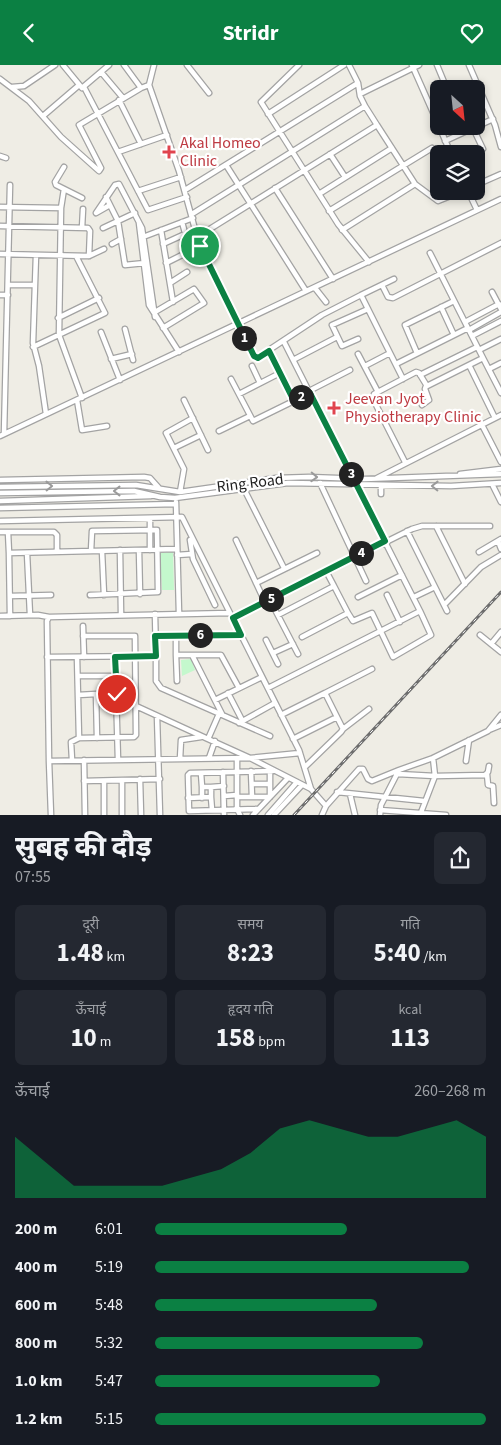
<!DOCTYPE html>
<html lang="hi">
<head>
<meta charset="utf-8">
<style>
	body { margin:0; font-family:"Source Sans 3","Noto Sans Devanagari",sans-serif; background:#242831; color:#f1f3f6; height:100vh; display:flex; flex-direction:column; font-size:19px; white-space:nowrap }
	* { box-sizing:border-box; margin:0 }
	p { font-size:16px; color:#9ea1a6 }
	.icon { flex:none; width:28px; height:28px; fill:none; stroke:currentColor; stroke-width:2; stroke-linecap:round; stroke-linejoin:round }
	.map { position:relative; height:750px; overflow:hidden }
	.side { display:flex; flex-direction:column; background:#171b24; flex:1 }
	.side>* { flex:none }
	.needle { width:32px; rotate:153deg }
	.buttons { position:absolute; left:430px; top:15px; display:grid; gap:10px }
	.buttons a { display:grid; place-items:center; width:55px; height:55px; border-radius:8px; background:#171b24; box-shadow:0 2px 8px #0003; font-size:25px }
	.pin { position:absolute; display:grid; place-items:center; width:42px; height:42px; color:#fff; margin:-21px; border:2px solid #fff; border-radius:50%; box-shadow:0 1px 5px #0007 }
	.km { position:absolute; width:25px; height:25px; margin:-12px; border-radius:50%; background:#222; color:#fff; font-size:14px; line-height:25px; text-align:center }
	.round { display:grid; place-items:center; flex:none; width:52px; height:52px; border-radius:8px; background:#242831 }
	.headline { display:flex; align-items:center; justify-content:space-between; height:85px; padding:0 15px }
	h1 { font-size:28px; font-weight:700; line-height:38px }
	.stats { display:grid; grid-template-columns:repeat(3,1fr); gap:8px; height:85px; padding:5px 15px }
	.stats div { display:grid; align-content:center; border-radius:8px; background:#242831; text-align:center }
	.stats b { font-size:25px; font-weight:700 }
	.stats small { font-size:14px; font-weight:400 }
	.stats p { font-size:14px }
	.chart { height:140px; padding:10px 15px }
	.chart p { display:flex; justify-content:space-between }
	.chart svg { width:100%; height:90px; margin-top:5px; fill:#0b8043; opacity:.7 }
	ul { padding:0 15px; list-style:none; font-size:16px }
	li { display:grid; grid-template-columns:80px 60px 1fr; align-items:center; height:38px }
	li i { height:12px; border-radius:6px; background:#0b8043 }
	header { display:flex; justify-content:space-between; align-items:center; height:65px; padding:0 15px; background:#0b8043; color:#fff; font-size:22px; font-weight:700 }
	.map>svg:first-child { display:block }
</style>
</head>
<body>
<header><svg class="icon" aria-label="back" viewBox="0 0 24 24"><path d="M15 5l-7 7 7 7"/></svg>Stridr<svg class="icon" aria-label="heart" viewBox="0 0 24 24"><path d="M12 20l-8-8c-3-5 5-10 8-4 3-6 11-1 8 4z"/></svg></header>
<div class="map">
<svg width="501" height="750" viewBox="0 0 501 750">
	<rect width="100%" height="100%" fill="#efede5"/>
	<path fill="#c4f8cd" d="M173,487L174,525H162L160,488Z
		M191,594L195,605L182,611L181,595Z"/>
	<g fill="none" stroke-linecap="round" stroke-linejoin="round">
		<defs>
			<path id="minor" d="M63,0L82,23L109,0
				M124,0L141,23L149,20
				M154,0L149,20L179,106L201,186L254,291H260L322,250L361,230L403,314
				M187,0L209,28
				M299,0L261,37L338,159L369,197
				M349,0L358,18
				M412,0L439,61
				M437,0L447,24
				M469,0L495,60L501,82
				M101,7L123,33
				M0,14L29,36L61,72L99,106L101,103L79,60L141,23
				M12,22L24,21L55,0
				M84,22L148,145L187,132
				M360,29L419,0
				M119,35L141,79
				M268,49L344,0
				M43,51L78,21
				M377,60L415,119
				M439,61L451,89
				M473,63L483,84
				M445,76L493,54
				M118,87L167,70
				M330,89L345,112
				M0,91L6,93
				M226,100L306,226
				M64,102L55,117L56,120L82,133
				M476,120L501,109
				M275,123L333,214
				M185,125L358,18L360,31L365,41
				M138,126L181,112
				M468,126L477,145
				M319,129L392,83
				M106,132L118,156L125,200L145,198
				M110,140L96,148L115,120L119,119L142,163L155,252
				M0,142L61,143L59,270L82,333
				M61,143L64,124
				M329,146L432,83
				M192,149L365,41L377,60L197,172
				M139,158L149,240L179,287
				M0,161L88,163L90,166L89,191L0,189
				M82,163L83,144
				M103,163L135,148
				M161,165L173,237
				M342,165L415,119L438,136L463,126
				M143,172L193,153
				M112,179L121,174
				M163,179L185,169
				M430,188L483,293
				M36,190L33,278L39,301L46,349
				M89,191L104,184
				M166,198L190,186L182,157
				M170,218L187,207
				M8,220H34
				M382,220L388,232L393,233L501,178
				M315,223L326,237
				M492,227L501,244
				M0,230H8
				M361,230L394,214
				M441,242L454,270
				M155,247L194,224L204,238L163,263
				M58,253L99,233
				M465,257L499,239
				M125,264L133,295
				M469,265L501,247
				M101,267L120,315
				M472,271L501,256
				M358,274L342,281L332,260L368,244
				M33,282L105,248L76,191
				M479,285L501,274
				M269,286L294,336
				M417,288L405,260L454,236
				M358,289L378,327
				M111,294L132,289
				M293,295L337,272
				M396,299L468,263
				M469,300L495,353
				M252,301L260,318
				M365,301L390,288
				M489,304L501,298
				M420,310L477,282
				M231,314L253,356L310,328
				M309,326L350,305
				M239,329L280,308
				M77,335L82,365L107,361
				M184,335L208,385
				M422,340L429,335L425,324L426,321
				M482,360L501,397
				M219,366L250,351
				M4,369L10,120
				M0,371L501,134
				M174,383L201,370
				M405,397L373,334L374,329L416,307L419,308L427,321L483,293L501,328
				M460,409L501,404
				M377,413L501,350
				M0,415L144,412L150,413L159,423
				M320,418L366,516
				M493,421L501,437
				M0,422L136,420L180,427L276,413L309,412L364,414L501,409
				M244,424L284,503
				M180,427L184,404L166,368L193,353
				M0,428L134,426L160,432L175,433L288,418L451,421L501,418
				M381,429V420
				M0,436L151,431
				M176,437L179,548
				M0,443L176,439
				M150,453V485
				M0,456L182,452L230,548
				M436,461L465,519
				M407,466L447,546
				M0,467H54L57,470V486
				M8,467L9,488
				M190,475L193,494L215,540
				M236,475L265,537
				M498,476L501,484
				M120,485L121,549
				M139,485L140,529
				M102,486L104,530
				M479,487L501,474
				M27,488L30,550
				M177,490L192,489
				M256,518L317,488
				M90,530L158,527L157,465L92,466L91,486
				M387,530L400,557
				M10,531L51,530
				M358,532L402,510
				M414,532L435,522
				M270,535L298,589
				M444,540L481,502L501,490
				M348,548L353,556L372,548L393,592L431,570L420,546
				M278,550L334,521L326,506
				M0,551L38,550L49,552
				M10,551L9,488L177,484
				M233,553L412,464L422,461H490
				M83,561L84,592
				M480,570L501,587
				M155,571L241,569
				M176,571V590
				M302,572L348,548L334,521
				M266,575L278,599
				M491,579L501,567
				M273,588L293,579
				M156,591V616L161,623L270,671
				M47,592L156,591L155,549
				M115,592L118,695
				M78,611H116
				M177,616L176,590H192
				M268,623L420,546L284,277
				M228,628L242,655
				M325,628L372,604
				M96,629H117
				M78,630L96,629L97,673
				M215,635L262,612
				M136,641L208,674
				M219,649L208,674L250,693L300,688
				M222,649L192,590H221L239,623
				M281,650L325,628L337,652
				M157,651L160,750
				M239,658L275,638
				M343,664L369,644
				M489,665L501,660
				M79,673L134,672L136,670L135,571H83
				M293,674L337,652L343,664L341,667L305,702
				M209,693L215,676
				M237,693V744L240,750
				M180,694L181,675L201,672
				M72,695L71,677L79,673L77,592
				M84,695L85,750
				M49,696L47,556L49,552L230,548L299,685L311,724
				M466,696L469,675
				M251,706L252,732
				M223,707L224,750
				M201,708L202,722
				M398,709L435,711L433,693
				M487,709L488,720L493,721L494,738
				M140,714L141,750
				M122,715V750
				M84,716L160,714
				M104,716V750
				M252,719H270
				M337,727L424,736
				M350,729L355,750
				M224,731L237,730
				M211,732V722L224,721
				M237,732H270V706
				M188,733L211,732L212,745
				M202,733V722H211
				M326,741L359,704H363L368,714L372,716L399,705
				M258,744L189,746L188,710L190,708L273,706
				M380,745L446,750
				M51,750L49,696L250,693L311,724L326,741L322,750
				M253,750L288,713
				M268,750L297,717
				M274,750L302,720
				M380,750L381,740L399,705L433,693L488,666L501,650
				M420,750L435,711L485,710L488,707L489,701"/>
		</defs>
		<use href="#minor" stroke="#a3a3a3" stroke-width="7"/>
		<use href="#minor" stroke="#fff" stroke-width="4.5"/>
		<defs>
			<path id="rail" d="M294,750L501,527"/>
		</defs>
		<use href="#rail" stroke="#6d6d6d" stroke-width="3"/>
		<use href="#rail" stroke="#fff" stroke-width="1" stroke-dasharray="4" stroke-linecap="butt"/>
	</g>
	<defs><path id="oneway-chevron" d="M-2-3.5L2.5 0L-2 3.5" fill="none" stroke-width="1.6" stroke-linecap="round" stroke-linejoin="round" transform="scale(1.25)"/></defs>
	<g stroke="#9a9a9a">
		<use href="#oneway-chevron" transform="translate(314 412) rotate(2)"/>
		<use href="#oneway-chevron" transform="translate(49 421) rotate(-1)"/>
		<use href="#oneway-chevron" transform="translate(435 421) rotate(-179)"/>
		<use href="#oneway-chevron" transform="translate(117 426) rotate(180)"/>
	</g>
	<g fill="none" stroke-linecap="round" stroke-linejoin="round">
		<defs>
			<path id="route" d="M117,629L115,592L156,591L155,571L241,570L233,553L385,476L310,328L294,336L269,286L258,293L254,291L200,181"/>
		</defs>
		<use href="#route" stroke="#fff" stroke-width="10"/>
		<use href="#route" stroke="#0b8043" stroke-width="6"/>
	</g>
	<g fill="#e0444e" stroke="#fff" stroke-width="2">
		<path d="M166.5 79.5h5v5h5v5h-5v5h-5v-5h-5v-5h5z"/>
		<path d="M331.5 335.5h5v5h5v5h-5v5h-5v-5h-5v-5h5z"/>
	</g>
	<g text-anchor="middle" dominant-baseline="central" stroke-width="4.5" stroke-linejoin="round" paint-order="stroke">
		<g font-size="16" fill="#be3a42" stroke="#fff" text-anchor="start">
			<text x="180" y="78">Akal Homeo<tspan x="180" dy="18">Clinic</tspan></text>
			<text x="345" y="334">Jeevan Jyot<tspan x="345" dy="18">Physiotherapy Clinic</tspan></text>
		</g>
		<g font-size="16" fill="#1f1f1f" stroke="#fff">
			<text transform="translate(250 418) rotate(-7)">Ring Road</text>
		</g>
	</g>
</svg>
<div class="buttons">
<a><svg class="needle" viewBox="-14 -14 28 28"><path d="M0-13l5 13h-10z" fill="#e53935"/><path d="M0 13l5-13h-10z" fill="#9ea1a6"/></svg></a>
<a><svg class="icon" aria-label="layers" viewBox="0 0 24 24"><path d="M12 4l9 5-9 5-9-5zM3 14l9 5 9-5"/></svg></a>
</div>
<div class="pin" style="left:200px;top:181px;background:#1e9e55"><svg class="icon" aria-label="arrive" viewBox="0 0 24 24"><path d="M6 21V4h12l-3 4 3 4H6"/></svg></div>
<div class="pin" style="left:117px;top:629px;background:#d93025"><svg class="icon" aria-label="check" viewBox="0 0 24 24"><path d="M5 12l5 5 9-10"/></svg></div>
<b class="km" style="left:244px;top:273px">1</b>
<b class="km" style="left:301px;top:332px">2</b>
<b class="km" style="left:351px;top:409px">3</b>
<b class="km" style="left:361px;top:488px">4</b>
<b class="km" style="left:271px;top:534px">5</b>
<b class="km" style="left:200px;top:570px">6</b>
</div>
<section class="side">
<div class="headline"><div><h1>सुबह की दौड़</h1><p>07:55</p></div><a class="round"><svg class="icon" aria-label="share" viewBox="0 0 24 24"><path d="M12 15V3M7 8l5-5 5 5M5 13v7h14v-7"/></svg></a></div>
<div class="stats">
<div><p>दूरी</p><b>1.48<small> km</small></b></div>
<div><p>समय</p><b>8:23</b></div>
<div><p>गति</p><b>5:40<small> /km</small></b></div>
</div>
<div class="stats">
<div><p>ऊँचाई</p><b>10<small> m</small></b></div>
<div><p>हृदय गति</p><b>158<small> bpm</small></b></div>
<div><p>kcal</p><b>113</b></div>
</div>
<div class="chart"><p><span>ऊँचाई</span>260–268 m</p>
<svg viewBox="0 0 160 44" preserveAspectRatio="none"><path d="M0 44V14L10 26L20 38L30 38L40 38L50 38L60 34L70 30L80 22L90 10L100 6L110 10L120 14L130 14L140 10L150 6L160 14V44z"/></svg>
</div>
<ul>
<li><b>200 m</b>6:01<i style="width:58%"></i></li>
<li><b>400 m</b>5:19<i style="width:95%"></i></li>
<li><b>600 m</b>5:48<i style="width:67%"></i></li>
<li><b>800 m</b>5:32<i style="width:81%"></i></li>
<li><b>1.0 km</b>5:47<i style="width:68%"></i></li>
<li><b>1.2 km</b>5:15<i style="width:100%"></i></li>
</ul>
</section>
</body>
</html>
